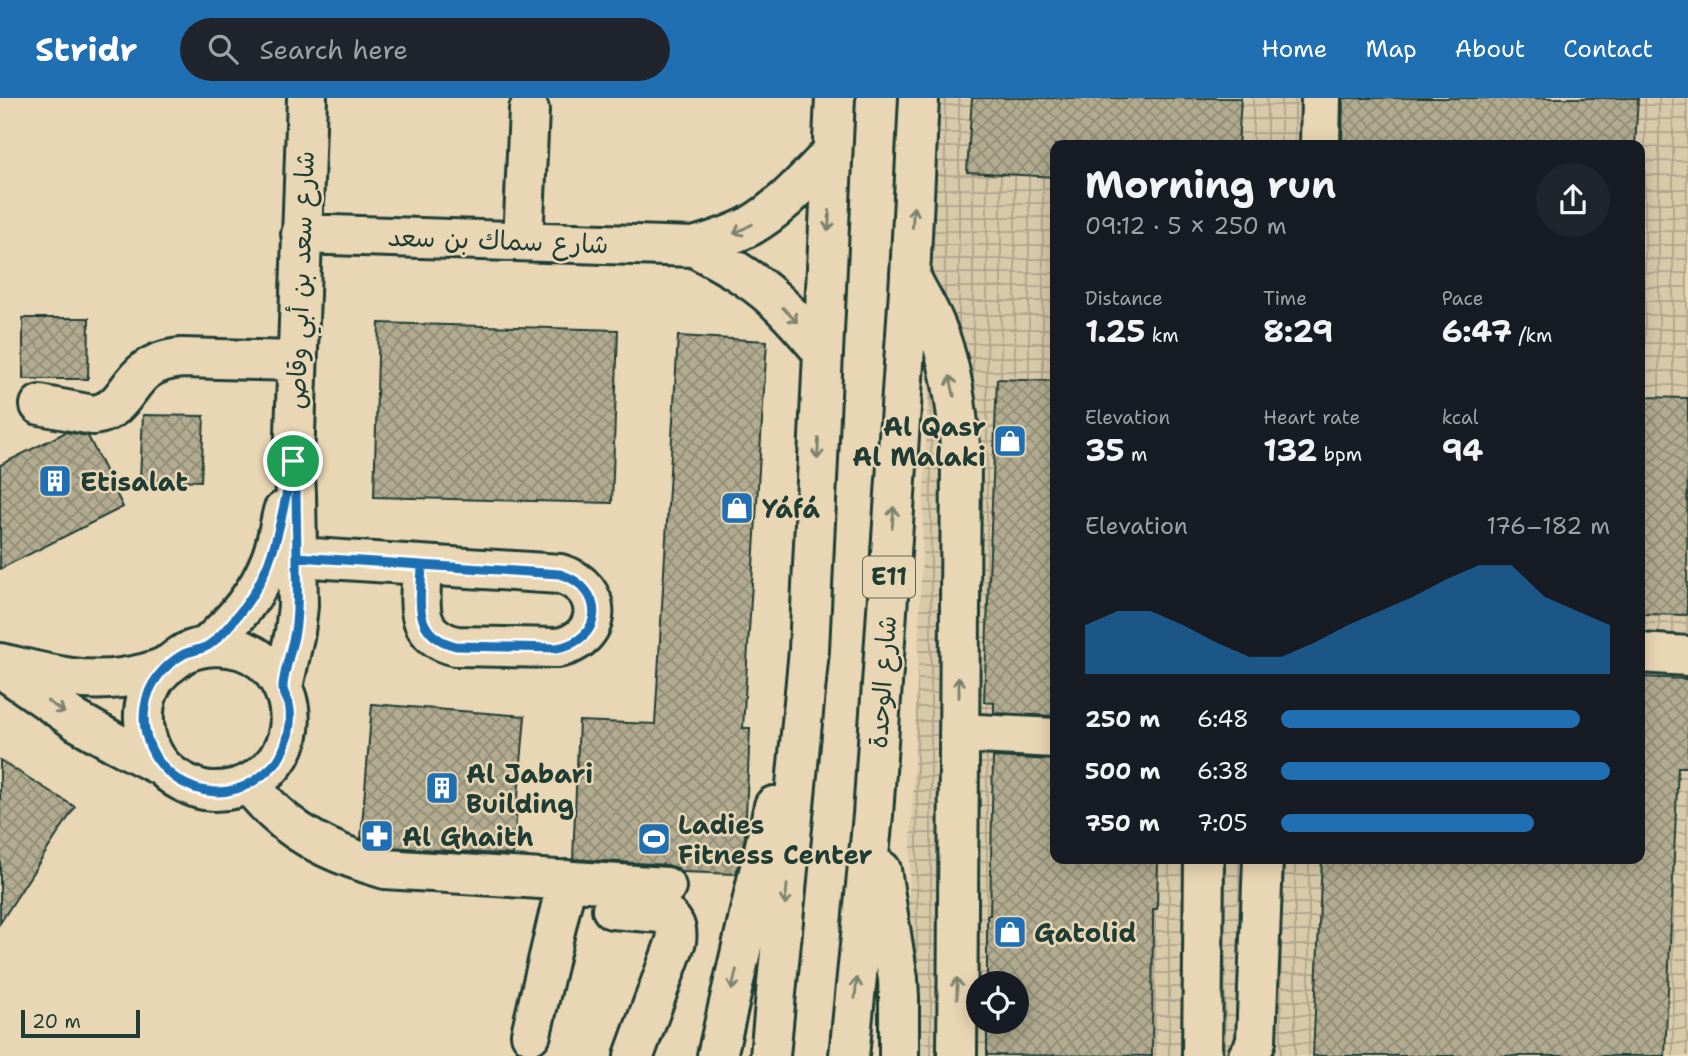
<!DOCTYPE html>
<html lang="en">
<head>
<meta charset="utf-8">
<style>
	body { margin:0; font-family:"Shantell Sans","Playpen Sans Arabic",sans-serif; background:#20242c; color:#f1f3f6; height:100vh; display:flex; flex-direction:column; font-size:26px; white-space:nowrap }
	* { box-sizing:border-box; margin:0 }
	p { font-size:23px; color:#9ea1a6 }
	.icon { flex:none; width:38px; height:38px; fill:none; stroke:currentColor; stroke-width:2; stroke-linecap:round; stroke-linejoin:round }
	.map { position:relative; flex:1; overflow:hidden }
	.panel { position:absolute; left:1050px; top:42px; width:595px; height:724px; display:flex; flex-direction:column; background:#171b24; border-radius:14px; box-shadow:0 4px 18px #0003 }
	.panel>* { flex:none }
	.tools { position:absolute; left:966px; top:873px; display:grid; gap:14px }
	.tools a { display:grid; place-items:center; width:63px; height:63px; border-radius:50%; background:#171b24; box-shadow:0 4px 18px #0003; font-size:35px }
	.scale { position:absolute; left:21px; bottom:18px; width:119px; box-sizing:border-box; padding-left:7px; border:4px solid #1f3d34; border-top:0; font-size:19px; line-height:24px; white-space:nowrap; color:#1f3d34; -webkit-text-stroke:5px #e9d6b4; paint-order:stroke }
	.pin { position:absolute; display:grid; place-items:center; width:60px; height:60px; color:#fff; margin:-30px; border:4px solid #fff; border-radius:50%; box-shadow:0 2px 7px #0007 }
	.round { display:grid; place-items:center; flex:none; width:74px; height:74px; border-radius:37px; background:#20242c }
	.head { display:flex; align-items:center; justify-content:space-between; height:119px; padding:0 35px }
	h1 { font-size:38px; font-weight:700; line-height:52px }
	.figures { display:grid; grid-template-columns:repeat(3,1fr); gap:10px; height:119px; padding:7px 35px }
	.figures div { display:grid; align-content:center }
	.figures b { font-size:30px; font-weight:700 }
	.figures small { font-size:19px; font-weight:400 }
	.figures p { font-size:19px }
	.chart { height:196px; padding:14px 35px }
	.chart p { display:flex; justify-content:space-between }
	.chart svg { width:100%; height:126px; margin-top:7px; fill:#1f6fb2; opacity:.7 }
	ul { padding:0 35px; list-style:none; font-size:23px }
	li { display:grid; grid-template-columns:112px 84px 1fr; align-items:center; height:52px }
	li i { height:18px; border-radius:9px; background:#1f6fb2 }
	header { display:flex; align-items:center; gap:42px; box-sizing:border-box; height:98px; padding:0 35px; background:#1f6fb2; color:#fff }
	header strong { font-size:33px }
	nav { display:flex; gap:38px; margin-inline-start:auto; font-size:24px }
	.search { width:490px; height:63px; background:#20242c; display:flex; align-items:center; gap:18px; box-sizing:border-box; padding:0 24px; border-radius:38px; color:#9ea1a6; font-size:26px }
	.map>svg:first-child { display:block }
</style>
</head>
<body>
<header>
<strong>Stridr</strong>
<div class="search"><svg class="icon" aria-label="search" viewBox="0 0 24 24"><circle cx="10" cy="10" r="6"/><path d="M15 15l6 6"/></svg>Search here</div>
<nav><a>Home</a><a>Map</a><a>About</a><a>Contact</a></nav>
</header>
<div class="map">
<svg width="1688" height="958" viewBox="0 0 1688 958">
	<defs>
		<pattern id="industrial-grid" width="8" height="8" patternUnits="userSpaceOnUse" patternTransform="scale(1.75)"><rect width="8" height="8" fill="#d8c9a9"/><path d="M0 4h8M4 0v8" fill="none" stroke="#afa48a"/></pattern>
		<pattern id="building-cross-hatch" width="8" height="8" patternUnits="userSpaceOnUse" patternTransform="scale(1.75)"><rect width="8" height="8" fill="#b2ab90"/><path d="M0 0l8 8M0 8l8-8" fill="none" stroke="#908c76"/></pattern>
	</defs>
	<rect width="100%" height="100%" fill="#e9d6b4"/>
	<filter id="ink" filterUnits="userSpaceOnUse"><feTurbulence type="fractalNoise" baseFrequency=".0143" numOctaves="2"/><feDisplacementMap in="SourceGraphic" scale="14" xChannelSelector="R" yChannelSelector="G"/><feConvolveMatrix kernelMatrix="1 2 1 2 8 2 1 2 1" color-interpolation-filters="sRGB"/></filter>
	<g filter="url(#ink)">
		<path fill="url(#industrial-grid)" fill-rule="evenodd" d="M939,0H1688V958H903ZM1055,47H1640V761H1055ZM978,886H1017V924H978Z"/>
		<path fill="url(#building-cross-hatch)" stroke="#1f3d34" stroke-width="2" d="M972,0H1241L1238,47H1055V79L967,74Z
			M1343,0H1638L1635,47H1342Z
			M23,220H89L88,281H23Z
			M379,225L618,232L612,405L374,399Z
			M678,238L767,243L743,630H750L745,739L736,776L681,774L678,770L667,767L573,761L579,623L655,626Z
			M997,281L1055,283V618L994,615V605L984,604Z
			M1640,299L1688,300L1687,517L1640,516Z
			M143,317L204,318L201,383L140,381Z
			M66,334L88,338L123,409L0,471V367Z
			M1640,579L1688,581V669H1678L1665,958H1313L1322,761H1640Z
			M372,606L525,618L513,757L389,749L361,740Z
			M993,659L1055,662V761H1158L1157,811H1153L1152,958L987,957V924H1017V886H987V817H990Z
			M0,662L75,709L0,825Z"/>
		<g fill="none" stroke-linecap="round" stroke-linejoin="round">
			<defs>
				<path id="minor" d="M1320,47L1321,0
					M301,136L694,149C714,143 733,137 750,128C782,110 807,80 832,55
					M523,143L529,12
					M694,149C722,164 750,179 774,201C792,217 807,236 823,254
					M910,178C917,192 926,207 933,222C952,263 958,316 961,361L957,958
					M40,307L93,317C122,314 126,287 146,272C157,264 169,261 182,260L297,263
					M297,459L560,476C606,489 604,542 557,550L456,548C411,537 421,503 422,467
					M207,548C234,523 258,496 271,461C277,446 279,429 283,413
					M1640,555L1688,558
					M0,565C40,574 79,586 121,580C136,578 153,574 167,568C173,564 178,559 185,555C202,547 224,546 242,552C257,557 270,568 278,581C310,633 273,694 213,693C203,693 192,689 183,684C145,665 132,615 156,579C159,575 164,571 167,567
					M5,573L77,623L114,644L161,668
					M283,589L295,534L298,508L296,396L294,363L307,0
					M959,635L1055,640
					M248,686C257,695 265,705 274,714C306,744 344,759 385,771L666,789
					M612,811L662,815C674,822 678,830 676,843L634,958
					M531,936L567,782
					M1202,958L1204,761
					M1248,958L1252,953L1256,943L1263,761"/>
				<path id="highway" d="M881,772L898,881L899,900V958
					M717,958L774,708
					M770,958L809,552L835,0
					M849,958L873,717L910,178L919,0"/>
			</defs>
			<use href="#minor" stroke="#1f3d34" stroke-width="44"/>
			<use href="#highway" stroke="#1f3d34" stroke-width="44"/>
			<use href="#minor" stroke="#e9d6b4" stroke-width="38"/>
			<use href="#highway" stroke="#e9d6b4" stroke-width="38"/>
		</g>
		<defs><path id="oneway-shaft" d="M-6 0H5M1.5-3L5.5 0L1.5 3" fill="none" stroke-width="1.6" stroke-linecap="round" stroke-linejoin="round" transform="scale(1.75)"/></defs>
		<g stroke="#7a826e">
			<use href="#oneway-shaft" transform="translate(913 119) rotate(-87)"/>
			<use href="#oneway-shaft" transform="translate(829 123) rotate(93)"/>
			<use href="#oneway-shaft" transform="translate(743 131) rotate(153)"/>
			<use href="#oneway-shaft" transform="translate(790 217) rotate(46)"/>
			<use href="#oneway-shaft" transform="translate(952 288) rotate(-102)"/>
			<use href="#oneway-shaft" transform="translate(818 351) rotate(93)"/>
			<use href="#oneway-shaft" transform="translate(893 419) rotate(-86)"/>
			<use href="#oneway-shaft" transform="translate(959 589) rotate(-90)"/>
			<use href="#oneway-shaft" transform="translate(56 609) rotate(35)"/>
			<use href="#oneway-shaft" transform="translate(786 797) rotate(96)"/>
			<use href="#oneway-shaft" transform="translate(734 882) rotate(103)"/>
			<use href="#oneway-shaft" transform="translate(856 890) rotate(-84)"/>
			<use href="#oneway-shaft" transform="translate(957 890) rotate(-90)"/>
		</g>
	</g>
	<g fill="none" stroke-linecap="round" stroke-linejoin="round" filter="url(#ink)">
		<defs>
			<path id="route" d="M293,363C282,414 277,465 245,508C235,521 223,537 209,547C202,552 192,552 184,556C164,567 148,586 145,609C136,669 202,716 254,683C263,677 272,670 278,662C288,646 293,623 289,606C287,601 284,596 283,591C282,579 293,547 295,533C299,509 297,484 297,459L560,476C606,490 605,542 557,550L456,548C411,537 421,503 422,467L297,459L296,396L293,363"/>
		</defs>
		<use href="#route" stroke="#fff" stroke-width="14"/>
		<use href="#route" stroke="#1f6fb2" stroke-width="9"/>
	</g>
	<defs>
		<symbol id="shop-square" viewBox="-11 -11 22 22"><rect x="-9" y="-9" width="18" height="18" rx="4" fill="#1f6fb2" stroke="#e9d6b4"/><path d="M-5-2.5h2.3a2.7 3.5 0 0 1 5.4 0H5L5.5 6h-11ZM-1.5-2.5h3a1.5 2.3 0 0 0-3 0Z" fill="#fff"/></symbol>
		<symbol id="building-square" viewBox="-11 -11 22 22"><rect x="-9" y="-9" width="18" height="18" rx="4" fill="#1f6fb2" stroke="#e9d6b4"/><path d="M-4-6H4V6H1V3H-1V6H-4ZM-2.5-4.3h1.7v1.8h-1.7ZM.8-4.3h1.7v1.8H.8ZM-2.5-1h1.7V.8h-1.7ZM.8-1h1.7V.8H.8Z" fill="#fff"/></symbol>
		<symbol id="pharmacy-square" viewBox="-11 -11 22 22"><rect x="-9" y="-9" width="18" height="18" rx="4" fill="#1f6fb2" stroke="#e9d6b4"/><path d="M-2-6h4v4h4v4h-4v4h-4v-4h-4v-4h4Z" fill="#fff"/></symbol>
		<symbol id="stadium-square" viewBox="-11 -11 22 22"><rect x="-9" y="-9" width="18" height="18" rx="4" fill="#1f6fb2" stroke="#e9d6b4"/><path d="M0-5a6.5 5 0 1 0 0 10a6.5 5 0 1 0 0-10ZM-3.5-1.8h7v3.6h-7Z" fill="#fff"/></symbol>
	</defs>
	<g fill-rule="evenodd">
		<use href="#shop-square" x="991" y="324" width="38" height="38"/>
		<use href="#building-square" x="36" y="364" width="38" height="38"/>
		<use href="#shop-square" x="718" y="391" width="38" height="38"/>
		<use href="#building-square" x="423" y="671" width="38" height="38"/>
		<use href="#pharmacy-square" x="358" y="719" width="38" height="38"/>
		<use href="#stadium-square" x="635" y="722" width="38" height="38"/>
		<use href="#shop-square" x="991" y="815" width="38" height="38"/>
	</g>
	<g text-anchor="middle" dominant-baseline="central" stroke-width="5" stroke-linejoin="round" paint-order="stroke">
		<rect fill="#e9d6b4" stroke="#5c6b5a" stroke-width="2" x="863" y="458.5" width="52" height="41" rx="5"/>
		<g font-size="24" font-weight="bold" fill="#1f3d34">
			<text x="889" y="479">E11</text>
		</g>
		<g font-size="26" fill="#1f3d34" stroke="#e9d6b4">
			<text transform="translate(498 142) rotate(2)">شارع سماك بن سعد</text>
			<text transform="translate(300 182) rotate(-88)">شارع سعد بن أبي وقاص</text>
			<text transform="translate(882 584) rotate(-86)">شارع الوحدة</text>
		</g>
		<g font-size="26" font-weight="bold" fill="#1f3d34" stroke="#e9d6b4" text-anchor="start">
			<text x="986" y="328" text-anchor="end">Al Qasr<tspan x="986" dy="30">Al Malaki</tspan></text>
			<text x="80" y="383">Etisalat</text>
			<text x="762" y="410">Yáfá</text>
			<text x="466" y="675">Al Jabari<tspan x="466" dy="30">Building</tspan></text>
			<text x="678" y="726">Ladies<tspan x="678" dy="30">Fitness Center</tspan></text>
			<text x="402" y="738">Al Ghaith</text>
			<text x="1034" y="834">Gatolid</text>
		</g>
	</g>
</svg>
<div class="tools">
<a><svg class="icon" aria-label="locate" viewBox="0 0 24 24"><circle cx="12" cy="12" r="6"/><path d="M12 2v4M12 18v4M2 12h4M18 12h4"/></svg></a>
</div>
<div class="scale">20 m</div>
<div class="pin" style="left:293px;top:363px;background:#1e9e55"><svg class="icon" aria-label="arrive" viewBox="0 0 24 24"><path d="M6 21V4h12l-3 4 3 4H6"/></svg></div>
<section class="panel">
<div class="head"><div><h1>Morning run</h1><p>09:12 · 5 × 250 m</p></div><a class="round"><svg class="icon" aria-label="share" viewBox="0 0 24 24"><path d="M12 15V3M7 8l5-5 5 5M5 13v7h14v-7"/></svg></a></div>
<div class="figures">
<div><p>Distance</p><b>1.25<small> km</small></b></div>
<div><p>Time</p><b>8:29</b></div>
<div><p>Pace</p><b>6:47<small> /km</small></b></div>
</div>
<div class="figures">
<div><p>Elevation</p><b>35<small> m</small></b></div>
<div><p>Heart rate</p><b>132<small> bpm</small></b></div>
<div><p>kcal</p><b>94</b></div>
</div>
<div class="chart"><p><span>Elevation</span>176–182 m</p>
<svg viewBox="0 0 160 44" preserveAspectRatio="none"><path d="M0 44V27L10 22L20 22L30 27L40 33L50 38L60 38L70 33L80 27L90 22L100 17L110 11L120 6L130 6L140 17L150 22L160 27V44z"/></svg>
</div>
<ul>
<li><b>250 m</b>6:48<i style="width:91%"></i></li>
<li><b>500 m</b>6:38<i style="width:100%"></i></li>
<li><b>750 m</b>7:05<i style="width:77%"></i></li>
</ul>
</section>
</div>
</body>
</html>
